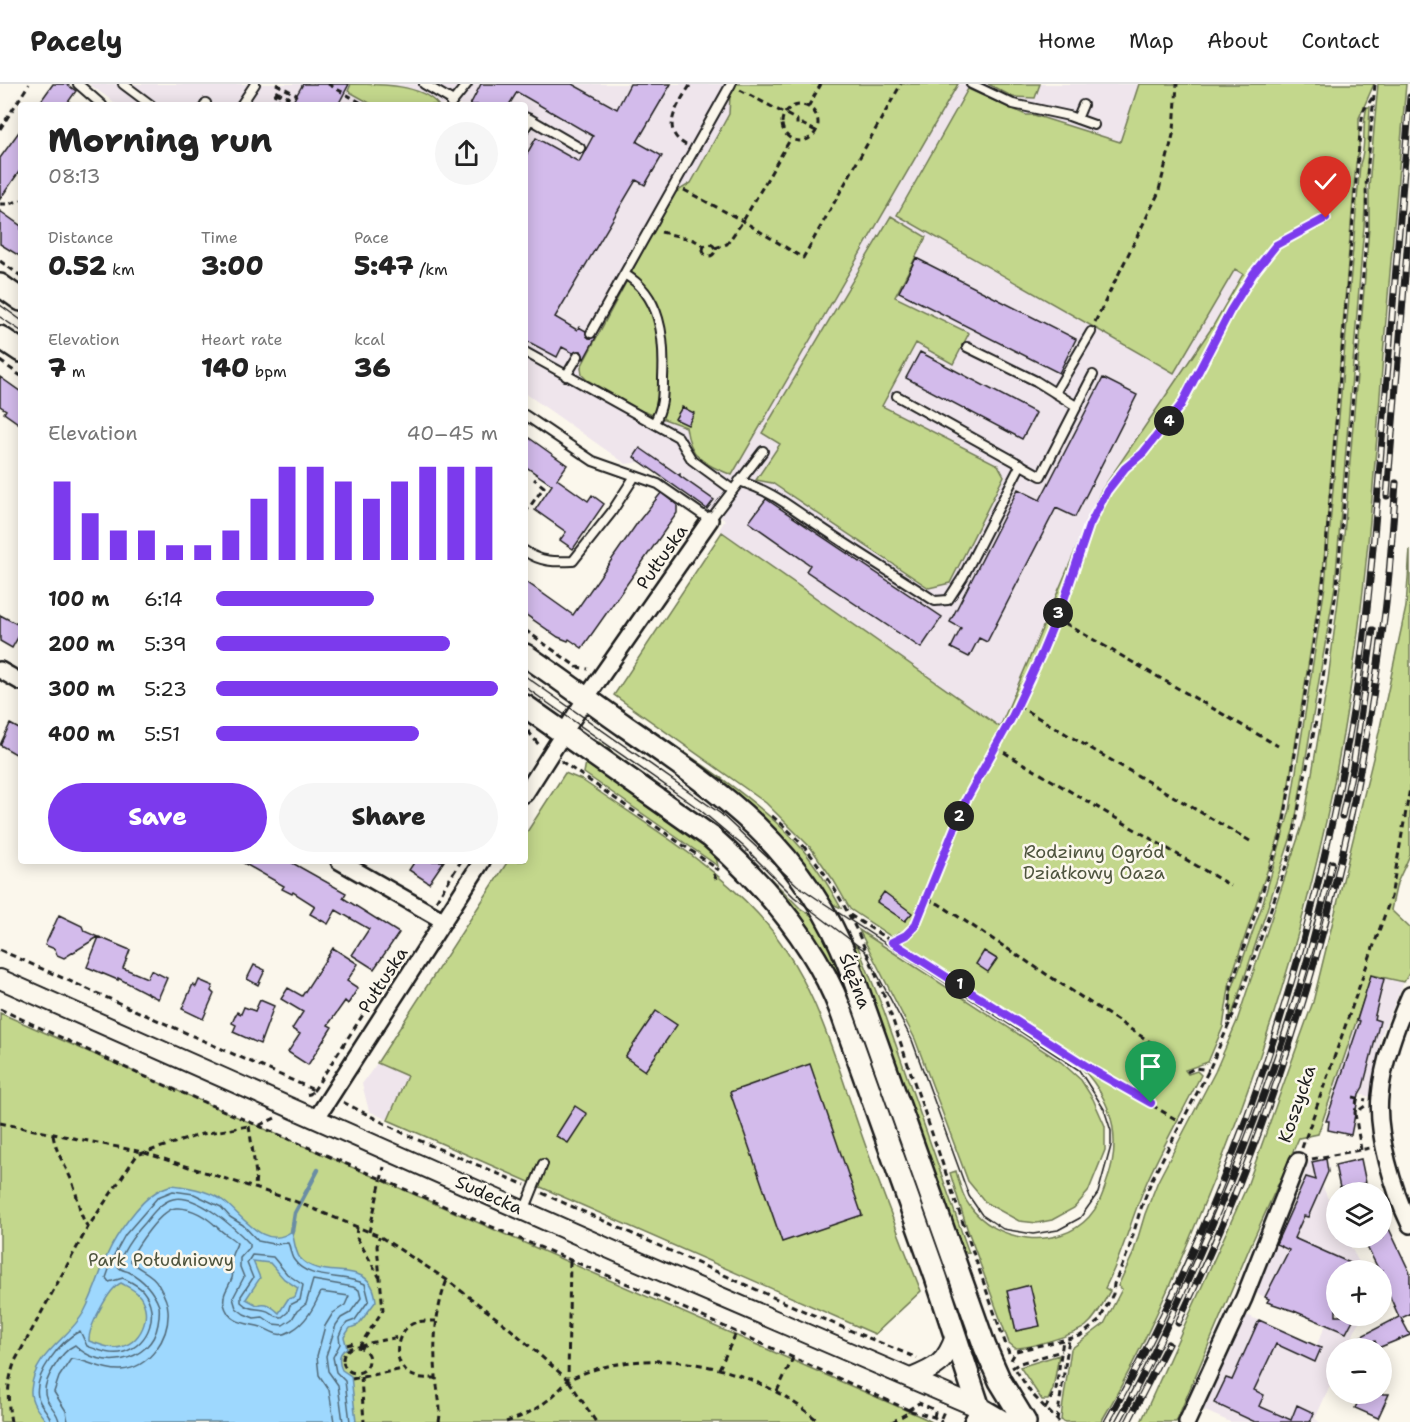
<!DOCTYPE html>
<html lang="en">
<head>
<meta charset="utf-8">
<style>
	body { margin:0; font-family:"Shantell Sans",sans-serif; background:#f6f6f6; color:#222; height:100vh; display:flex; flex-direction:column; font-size:22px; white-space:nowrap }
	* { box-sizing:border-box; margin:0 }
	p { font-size:20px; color:#767676 }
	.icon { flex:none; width:33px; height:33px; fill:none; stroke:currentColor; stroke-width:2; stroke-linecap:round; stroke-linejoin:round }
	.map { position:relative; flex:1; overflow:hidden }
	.drawer { position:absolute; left:18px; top:18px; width:510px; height:762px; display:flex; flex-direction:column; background:#fff; border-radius:6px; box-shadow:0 3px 15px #0003 }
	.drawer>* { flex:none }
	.tools { position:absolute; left:1326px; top:1098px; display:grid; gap:12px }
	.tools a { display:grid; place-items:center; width:66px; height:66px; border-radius:50%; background:#fff; box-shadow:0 3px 15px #0003; font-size:30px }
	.pin { position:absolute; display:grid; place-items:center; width:51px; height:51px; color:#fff; margin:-62px -26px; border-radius:50% 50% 50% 0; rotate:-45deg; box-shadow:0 0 6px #0007 }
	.pin .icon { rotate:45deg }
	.km { position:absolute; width:30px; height:30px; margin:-15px; border-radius:50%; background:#222; color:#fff; font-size:16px; line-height:30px; text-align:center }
	.round { display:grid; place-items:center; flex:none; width:63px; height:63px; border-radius:32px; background:#f6f6f6 }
	.summary { display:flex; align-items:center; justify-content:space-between; height:102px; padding:0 30px }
	h1 { font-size:33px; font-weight:800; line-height:45px }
	.figures { display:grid; grid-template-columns:repeat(3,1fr); gap:9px; height:102px; padding:6px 30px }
	.figures div { display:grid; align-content:center }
	.figures b { font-size:26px; font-weight:800 }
	.figures small { font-size:16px; font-weight:400 }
	.figures p { font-size:16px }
	.chart { height:168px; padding:12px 30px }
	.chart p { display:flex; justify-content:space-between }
	.chart svg { width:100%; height:108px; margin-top:6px; stroke:#7c3aed; stroke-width:6 }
	.cta { display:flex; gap:12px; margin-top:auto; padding:12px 30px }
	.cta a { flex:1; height:69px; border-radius:36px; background:#7c3aed; color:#fff; font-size:24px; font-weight:800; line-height:69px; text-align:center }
	.cta a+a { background:#f6f6f6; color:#222 }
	ul { padding:0 30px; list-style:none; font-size:20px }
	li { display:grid; grid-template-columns:96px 72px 1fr; align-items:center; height:45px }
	li i { height:15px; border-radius:8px; background:#7c3aed }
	header { display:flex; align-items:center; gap:36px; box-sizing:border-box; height:84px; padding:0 30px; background:#fff; border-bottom:2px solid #e0e0e0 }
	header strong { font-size:28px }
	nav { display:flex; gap:33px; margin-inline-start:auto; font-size:21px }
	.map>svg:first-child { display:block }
</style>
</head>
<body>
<header>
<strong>Pacely</strong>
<nav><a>Home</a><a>Map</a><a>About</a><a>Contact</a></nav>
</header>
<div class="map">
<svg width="1410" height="1338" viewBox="0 0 1410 1338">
	<rect width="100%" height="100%" fill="#fbf7ec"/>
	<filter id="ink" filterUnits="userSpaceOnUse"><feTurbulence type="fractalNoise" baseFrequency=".0167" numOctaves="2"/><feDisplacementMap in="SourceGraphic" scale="12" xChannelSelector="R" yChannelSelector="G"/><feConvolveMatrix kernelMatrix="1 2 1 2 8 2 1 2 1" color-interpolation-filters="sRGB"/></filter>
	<g filter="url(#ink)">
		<path fill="#efe5ec" d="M89,0H1354L1213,242L1101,407L1000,643L719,446L725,436L640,378L626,380L525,309V21H118Z
			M1371,891L1404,898L1381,951L1371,1013L1334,1003Z
			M377,979L407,992L388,1036L369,1027L362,1000Z
			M1327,1075L1329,1085L1316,1087L1336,1133V1154H1346L1363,1186H1336V1232H1362L1347,1264H1336V1288L1315,1335L1320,1338H1230L1201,1325L1244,1230L1316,1262L1326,1241L1254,1208L1297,1112L1309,1077Z"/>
		<path fill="#c3d78c" stroke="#707a54" stroke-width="1.5" d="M351,0C379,0 422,0 438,21H373L348,7Z
			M736,0H958L732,391C704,380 690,374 686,343L642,327L587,296L582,291L581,283L673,110L691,99L729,30L730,12Z
			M988,0H1040L1035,14L1013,13Z
			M1139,0H1374L1359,34V68L1356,79L1323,489L1285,724L1280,749L1230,897L1223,943L1208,978L1185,986L1188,990L1197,987L1201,991C1184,1025 1165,1058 1149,1093C1132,1130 1124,1168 1105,1204L1110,1207C1103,1219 1097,1233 1086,1242C1074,1251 1030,1264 1015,1264L1009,1259L967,1144L950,1089L956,1087C959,1098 962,1112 969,1121C995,1159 1058,1167 1089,1133C1098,1123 1102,1112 1106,1100C1121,1060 1116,1024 1087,990C1064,963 1005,932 974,913L977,907L901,859L908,853L900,848L892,853L850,825L834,797L811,764L766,719L614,611L722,448L1000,643L1101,407L1213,242L1243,190L1235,185L1174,289L897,131L968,5L1026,31H1034L1120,58Z
			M1378,0H1406C1399,90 1390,180 1383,271C1374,396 1365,521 1344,644C1316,814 1263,979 1197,1137C1169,1205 1138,1275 1101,1338H1065L1061,1336L1062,1326L1071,1265L1104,1240L1122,1205L1118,1202L1133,1170L1145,1130L1158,1097L1215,988L1237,937L1304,736L1328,596L1340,501L1369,143V102Z
			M1367,23H1370L1364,142L1335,502L1294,744L1230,937L1231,908L1262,822L1290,726L1325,502L1360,80C1367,63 1361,42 1367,23Z
			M891,132L926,153L895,213L969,249L953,280L916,259L882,322L998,381L1004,392L950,499L929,504L772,399L756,396L780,360L762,349Z
			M1410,465V771L1397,799L1391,826L1410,844V888L1404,898L1372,891L1318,1050L1299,1054L1249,1165L1176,1338H1141L1247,1102L1313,918L1376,662L1406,523Z
			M624,627C680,666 759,714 803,766C818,784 830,804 841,824L830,819L792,764L754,725L622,628Z
			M599,658L735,759L801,825L819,836L837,875L983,1279L975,1280L816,857L596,662Z
			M586,678L715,769L718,782L584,689Z
			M565,689L582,696C642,738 709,776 758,830C813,890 834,971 860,1046C879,1100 900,1154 921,1207L875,1250L388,1036L407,992L377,979L508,777H525V751Z
			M859,846L1061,978L1081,996L1093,1015L1105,1042V1066L1088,1108L1074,1124L1052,1136L1037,1139L1019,1137L986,1119L968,1097L915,955Z
			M850,858L858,863L884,927L969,1169L961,1167Z
			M0,929L924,1334L932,1338H0Z
			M1059,1271L1053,1305L1048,1316H1042L1020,1283Z"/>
		<path fill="#9ed8fe" stroke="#6a8da4" stroke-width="1.5" fill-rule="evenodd" d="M172,1101C190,1103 212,1107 226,1119C244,1134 266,1167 292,1147C294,1155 295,1168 300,1174C323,1200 371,1170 376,1217L358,1241L350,1244L344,1253L347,1264C338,1269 338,1277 342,1286L351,1292L356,1338H47C40,1329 30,1319 31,1306C34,1269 68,1256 84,1228C94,1209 100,1188 108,1169C116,1151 139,1118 156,1108C161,1105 167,1103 172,1101ZM253,1177L270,1179L284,1195L298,1204L295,1213L288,1215L279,1229C272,1223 266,1217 257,1221L246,1215L260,1194ZM121,1199C126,1202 133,1205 137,1209C154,1226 144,1257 121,1263C111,1266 99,1260 89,1257C88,1244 109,1204 121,1199Z"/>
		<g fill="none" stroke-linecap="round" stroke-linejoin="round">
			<path stroke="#506776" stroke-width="1.5" d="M252,1171L273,1173L287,1190L303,1201L300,1216L290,1221L288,1228L282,1233C273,1234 272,1227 264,1226C254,1224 249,1226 241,1218V1212L253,1194L247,1179Z
				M51,1338C50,1328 40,1323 38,1313C33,1291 61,1256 80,1247L87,1262C98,1266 112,1272 124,1268C150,1260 160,1228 143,1207C138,1201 129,1197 123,1194L109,1198L106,1194L114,1171L125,1151L158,1113L173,1107L194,1110L221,1123L230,1133L243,1141L258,1157L273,1160L288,1159C291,1164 290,1171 294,1176C309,1198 344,1189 365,1200L369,1216L355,1236L347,1239L342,1245L339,1252L340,1260L333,1273L336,1288L345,1297L350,1338
				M59,1338C58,1327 49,1323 46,1313C40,1299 62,1267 75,1261C99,1287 151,1280 158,1240C159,1234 160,1228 159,1222C153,1206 144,1196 129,1188C124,1186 121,1187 118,1182C123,1165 133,1152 145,1139C152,1130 161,1118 173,1115C197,1109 235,1144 250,1160V1163L240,1174V1183L244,1193L233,1214L236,1224L244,1230L254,1234L263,1233L273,1240L283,1241L292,1235L297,1227L306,1220L313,1196L353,1203L359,1206L361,1214L350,1229L341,1234L336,1241L326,1272L328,1287L338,1301L343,1338
				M68,1338L66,1327L54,1308L59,1293L71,1275C86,1275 101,1287 121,1286C150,1284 170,1253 168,1226C168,1217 162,1207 158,1200C152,1188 137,1186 130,1176C136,1163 161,1125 176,1124C192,1123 208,1134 218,1144C224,1150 231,1153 237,1159C236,1164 231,1169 231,1176C230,1182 234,1189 232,1194C229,1203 222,1209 224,1220C229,1240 246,1239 261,1243C272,1247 278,1255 291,1247C306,1239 314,1223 321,1208L349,1212L345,1221L333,1229L325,1242L317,1272L319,1291L329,1306L334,1338"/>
			<path stroke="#6a8da4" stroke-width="4.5" d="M292,1147L295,1129L318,1086"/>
		</g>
		<path fill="#d3bbeb" stroke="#1c1c1c" stroke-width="1.5" d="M53,0H66L76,7L66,21H38Z
			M303,0H349L338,21H291Z
			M481,0H572L617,25L630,0H671L637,58L662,72L645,101L636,96L555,233L577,246L579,243L586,247L589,254L596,253L584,275L581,267L573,269L562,263L557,273L525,256V73L536,54L579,78L593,52L517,8L509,21H470Z
			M21,45V85L0,115V74Z
			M0,127L21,142V173L0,160Z
			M916,174L1076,255L1059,289L899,208Z
			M920,268L1036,329L1022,355L906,294Z
			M0,293L21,308V341L4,329L6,326L0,322Z
			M1103,294L1137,311L1075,433L1056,424L987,558L979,554L969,573L951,564L961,544L950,538L1018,405L1040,416Z
			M682,323L694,329L688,341L675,335Z
			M525,351L567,381L557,395L588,417L592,411L604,420L573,465L560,456L566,448L535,426L552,401L525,382Z
			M640,364L679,391L680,390V392L714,416L707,425L634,373Z
			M661,409L677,421V429L582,564L569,555L568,557L558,553L525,530V497L573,531L638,438Z
			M766,415L942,533L921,564L806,487L810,481L749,438Z
			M0,531L21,542V548L12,564L0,557Z
			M10,640L21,646V673L0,661Z
			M240,777H289L346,809L343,814L399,849L374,885L352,871L369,845L336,826L328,840L310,830L315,822L293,808L292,810L282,805L284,802Z
			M415,777H444L429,799L409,786Z
			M884,808L912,829L905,837L877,818Z
			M59,831L82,842L84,847L98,853L64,874L57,871L55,865L45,861Z
			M99,853L130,866L123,884L147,894L151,886L167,894L158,915L118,894V896L87,883Z
			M333,864L358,880L347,897L358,904L348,920L345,917L328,941L332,943L308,981L288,968L300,950L292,945L303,928L281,915L288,904L302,912Z
			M984,867L997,875L988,888L976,880Z
			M254,881L265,886L258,901L247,895Z
			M1371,891L1384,895L1374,935L1380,937L1363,1003L1359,1010L1351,1051L1328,1046L1329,1037H1326L1360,937L1357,936Z
			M199,896L213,902L211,907L214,910L203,935L182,925L193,900L196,903Z
			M260,916L274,922L260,960L233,948L236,941L232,939L237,928L241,930L244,923L255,927Z
			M656,927L677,941L645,987L625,973Z
			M810,980L862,1131L782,1158L730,1008Z
			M575,1022L587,1030L568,1059L556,1052Z
			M1326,1075L1328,1088L1308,1133L1304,1132L1294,1154L1366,1186H1336V1232H1355L1346,1249L1294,1227L1267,1218L1269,1215L1265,1213L1289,1166L1276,1160L1306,1093L1316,1096L1312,1078Z
			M1361,1075L1366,1099L1340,1104L1335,1081Z
			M1382,1130L1410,1189V1230L1401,1234L1410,1251L1378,1264L1375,1257L1365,1263L1360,1253L1399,1233L1382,1195V1186H1379L1366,1161L1372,1158L1370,1154H1382Z
			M1030,1201L1040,1242L1016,1247L1007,1207Z
			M1259,1236L1321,1264L1315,1278L1276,1260L1254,1306L1264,1311L1259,1322L1291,1336L1297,1321L1314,1329L1310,1338H1255L1214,1319L1226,1294L1232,1296Z
			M1362,1310H1389L1378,1334L1355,1324Z"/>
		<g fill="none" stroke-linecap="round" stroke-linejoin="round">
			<defs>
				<path id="service" d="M78,0L102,21
					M123,0L151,21
					M424,0L453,17
					M971,0L1013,20L1069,32L1094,41
					M451,20L467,0
					M205,21L206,19
					M241,21L255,0
					M525,33L530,35L525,44
					M530,35L580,64
					M1077,35L1083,21
					M624,190C661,210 665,255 663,294C663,311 663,324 654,339
					M591,249L731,0
					M967,263L1036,297L1076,322
					M525,268L678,353L692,376L733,406
					M566,292L578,272
					M1055,309L1091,248
					M897,312L1041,392L1093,291
					M525,331L593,377L658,400L710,436L763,367
					M739,397C776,409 788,422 819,442C857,468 897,492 935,517L948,516L963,493L1021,380
					M525,467C540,478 555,478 573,477L611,429L635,392
					M524,1127L543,1080"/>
				<path id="minor" d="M0,586L21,598
					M525,710L586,614L710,436
					M339,777L444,837
					M1410,911C1396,943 1383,977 1380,1012C1376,1049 1394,1108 1410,1141
					M316,1035L482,777
					M972,1338L979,1324
					M1187,1338L1244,1214L1298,1077"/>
				<path id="tertiary" d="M0,895L621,1170L979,1324
					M911,1294C936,1284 946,1279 955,1252"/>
				<path id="secondary" d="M0,201L21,216
					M0,253L21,267
					M525,571C559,594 592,619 625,642C724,710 804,765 849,881L985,1263L1000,1297L1025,1338
					M525,622L711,753C765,801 815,858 841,927L936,1193L979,1324L1003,1338"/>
			</defs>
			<use href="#service" stroke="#1c1c1c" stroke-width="12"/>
			<use href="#minor" stroke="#1c1c1c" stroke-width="20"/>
			<use href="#tertiary" stroke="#1c1c1c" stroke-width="22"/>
			<use href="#secondary" stroke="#1c1c1c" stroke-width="26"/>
			<path stroke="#1c1c1c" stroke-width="3" stroke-dasharray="6 4.5" stroke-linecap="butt" d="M276,0L297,11
				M328,0L365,21
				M740,6L797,36V41L802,40L816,47
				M269,21L280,2
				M273,21L279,9L282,11L276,21
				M280,21L285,12L288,14L291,8
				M782 39a18 18 0 1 1 36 0a18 18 0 1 1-36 0Z
				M808,23L821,0
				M0,45L29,0
				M686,61C658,46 679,19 691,0
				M684,106L743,137L803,174L901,0
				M0,120H9L21,116
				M661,148L694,156L704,162
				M703 166a6 6 0 1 1 12 0a6 6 0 1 1-12 0Z
				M715,164L727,160L743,137L791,54
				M0,177L21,192
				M1095,238L1158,110L1174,47L1177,0
				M0,277L21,292
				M525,429L544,403L534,395
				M1056,534L1278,662
				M525,546L577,583L588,585
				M1018,622L1250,757
				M528,647L539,661
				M995,663L1231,802
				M561,677L719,786
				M772,732C854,797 886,920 920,1015C950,1100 978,1185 1009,1269
				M716,795L713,788L716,784
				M927,815L939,820L1150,958
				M436,817L461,777
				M850,831L1096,988L1182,1039
				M892,857L906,851L915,842L966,716L1011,635L1041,571L1065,513L1089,442L1107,407L1125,384L1143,369L1181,321L1230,227L1253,190L1276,161L1326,134
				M0,866L314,1006L310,1010L304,1011
				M0,925L139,990L513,1152L652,1210L911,1327
				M1229,938L1231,902L1282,749L1323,501L1360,49L1363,27L1373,13
				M1187,988L1195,984L1209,986
				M315,1006H314L396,880
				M1353,1013L1366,1016
				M1357,1014L1355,1029L1365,1022
				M343,1018L411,1053L525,1101
				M1355,1029L1361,1066
				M0,1039L142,1068L292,1116L379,1152L447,1196L508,1243L568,1296C647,1257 755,1280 819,1338
				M260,1041L275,1034
				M249,1042L256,1090L255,1103
				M53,1051C56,1071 68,1084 74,1103C79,1117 79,1131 88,1143
				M1302,1064L1391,813L1410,704
				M1312,1075L1370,1064
				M542,1109L806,1228L917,1274
				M357,1143L356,1152L381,1196
				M369,1148L384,1083
				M436,1237C428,1237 420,1236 412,1240C392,1251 392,1287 417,1293C422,1295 430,1294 436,1294
				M347,1261L353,1259L354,1262
				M343 1276a13 13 0 1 1 26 0a13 13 0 1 1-26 0Z
				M359,1263L383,1226L377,1162L379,1153
				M360,1263L369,1259L399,1253
				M1011,1276L1016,1267L1080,1252L1099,1237L1113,1210L1114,1200L1128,1168L1140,1127L1152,1095L1209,986L1237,922L1289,773L1317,632L1337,502L1367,143L1366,102L1375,0
				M1012,1284L1020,1279L1062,1267
				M719,1285L736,1249
				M1016,1286L1031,1309L1059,1338
				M361,1293L364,1338
				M352,1295L403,1285
				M569,1297L596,1338
				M777,1307L793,1274
				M1045,1325L1056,1305L1063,1256
				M908,1326L919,1319L935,1326
				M934,1333L936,1323
				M941,1334L944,1327
				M1057,1336L1069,1255
				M11,1338C7,1315 7,1299 15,1277L88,1143L137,1071L202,1050L249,1042
				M439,1338C442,1322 437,1308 436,1292C433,1259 435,1227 447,1196
				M506,1338C531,1330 551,1317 568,1296L570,1175
				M892,1338L911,1327L934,1333L942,1338"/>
			<use href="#service" stroke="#fbf7ec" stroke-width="8"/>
			<use href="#minor" stroke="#fbf7ec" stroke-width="15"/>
			<use href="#tertiary" stroke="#fbf7ec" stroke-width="18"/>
			<use href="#secondary" stroke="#fbf7ec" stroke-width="21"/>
			<path stroke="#1c1c1c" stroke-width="1.5" d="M0,221L21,236
				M0,233L21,247
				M525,592L721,730L797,801L816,814L1079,986L1104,1025L1111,1047V1062L1098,1109L1080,1134L1058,1146L1033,1150L1003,1145L982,1131L969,1112L912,956L865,867L794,813L743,762L699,725L525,603"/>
			<defs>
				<path id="rail" d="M1387,412L1410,130
					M1342,732L1353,682L1373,546
					M1178,1239C1283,1019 1352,785 1383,543C1390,496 1392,447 1396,399
					M1107,1338C1235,1111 1319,854 1358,597C1370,513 1376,428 1383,343C1392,233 1401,123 1410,13
					M1118,1338C1152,1277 1181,1213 1208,1150C1260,1031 1304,906 1332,779
					M1128,1338L1168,1260"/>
			</defs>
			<use href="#rail" stroke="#1c1c1c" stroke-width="7"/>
			<use href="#rail" stroke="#fbf7ec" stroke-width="4.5" stroke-dasharray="14" stroke-linecap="butt"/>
		</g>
	</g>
	<g fill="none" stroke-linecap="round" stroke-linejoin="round" filter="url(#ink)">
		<defs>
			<path id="route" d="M1151,1019L1096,988L892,858L906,851L915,842L966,716L1011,635L1041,571L1065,513L1089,442L1107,407L1125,384L1143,369L1181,321L1230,227L1253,190L1276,161L1326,134"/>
		</defs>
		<use href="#route" stroke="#fff" stroke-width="12"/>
		<use href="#route" stroke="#7c3aed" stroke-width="8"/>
	</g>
	<g text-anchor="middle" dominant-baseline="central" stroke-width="5" stroke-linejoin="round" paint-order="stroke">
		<g font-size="18" fill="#1c1c1c" stroke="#fbf7ec">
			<text transform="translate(662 473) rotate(-55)">Pułtuska</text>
			<text transform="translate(383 896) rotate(-57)">Pułtuska</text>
			<text transform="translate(855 897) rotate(69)">Ślężna</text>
			<text transform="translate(1297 1020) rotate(-71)">Koszycka</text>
			<text transform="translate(489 1111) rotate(24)">Sudecka</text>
		</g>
		<g font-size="18" fill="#4e543e" stroke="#fbf7ec">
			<text x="1094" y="768">Rodzinny Ogród<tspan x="1094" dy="21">Działkowy Oaza</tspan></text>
			<text x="161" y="1176">Park Południowy</text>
		</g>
	</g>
</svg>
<div class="tools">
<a><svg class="icon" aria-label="layers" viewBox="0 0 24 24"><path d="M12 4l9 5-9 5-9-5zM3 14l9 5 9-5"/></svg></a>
<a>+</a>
<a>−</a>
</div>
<div class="pin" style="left:1151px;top:1019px;background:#1e9e55"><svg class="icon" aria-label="arrive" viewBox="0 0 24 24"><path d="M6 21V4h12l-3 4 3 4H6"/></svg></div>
<div class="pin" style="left:1326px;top:134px;background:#d93025"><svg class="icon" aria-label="check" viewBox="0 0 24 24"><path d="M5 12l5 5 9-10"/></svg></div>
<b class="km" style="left:960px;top:900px">1</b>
<b class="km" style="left:959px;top:732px">2</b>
<b class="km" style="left:1058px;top:529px">3</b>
<b class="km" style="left:1169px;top:337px">4</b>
<section class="drawer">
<div class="summary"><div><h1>Morning run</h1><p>08:13</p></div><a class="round"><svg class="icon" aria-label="share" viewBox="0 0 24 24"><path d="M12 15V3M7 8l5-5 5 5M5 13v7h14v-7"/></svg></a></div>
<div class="figures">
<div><p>Distance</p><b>0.52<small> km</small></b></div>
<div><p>Time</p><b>3:00</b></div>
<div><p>Pace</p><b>5:47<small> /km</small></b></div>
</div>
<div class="figures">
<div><p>Elevation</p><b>7<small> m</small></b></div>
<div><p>Heart rate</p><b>140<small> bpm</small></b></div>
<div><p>kcal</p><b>36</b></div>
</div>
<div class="chart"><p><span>Elevation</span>40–45 m</p>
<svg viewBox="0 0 160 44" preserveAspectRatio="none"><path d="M5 44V12M15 44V25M25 44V32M35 44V32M45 44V38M55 44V38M65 44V32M75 44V19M85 44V6M95 44V6M105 44V12M115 44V19M125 44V12M135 44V6M145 44V6M155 44V6"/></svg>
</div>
<ul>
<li><b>100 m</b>6:14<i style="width:56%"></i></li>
<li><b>200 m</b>5:39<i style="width:83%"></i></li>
<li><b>300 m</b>5:23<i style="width:100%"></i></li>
<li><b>400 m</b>5:51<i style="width:72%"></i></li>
</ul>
<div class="cta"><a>Save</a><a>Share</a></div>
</section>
</div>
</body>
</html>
